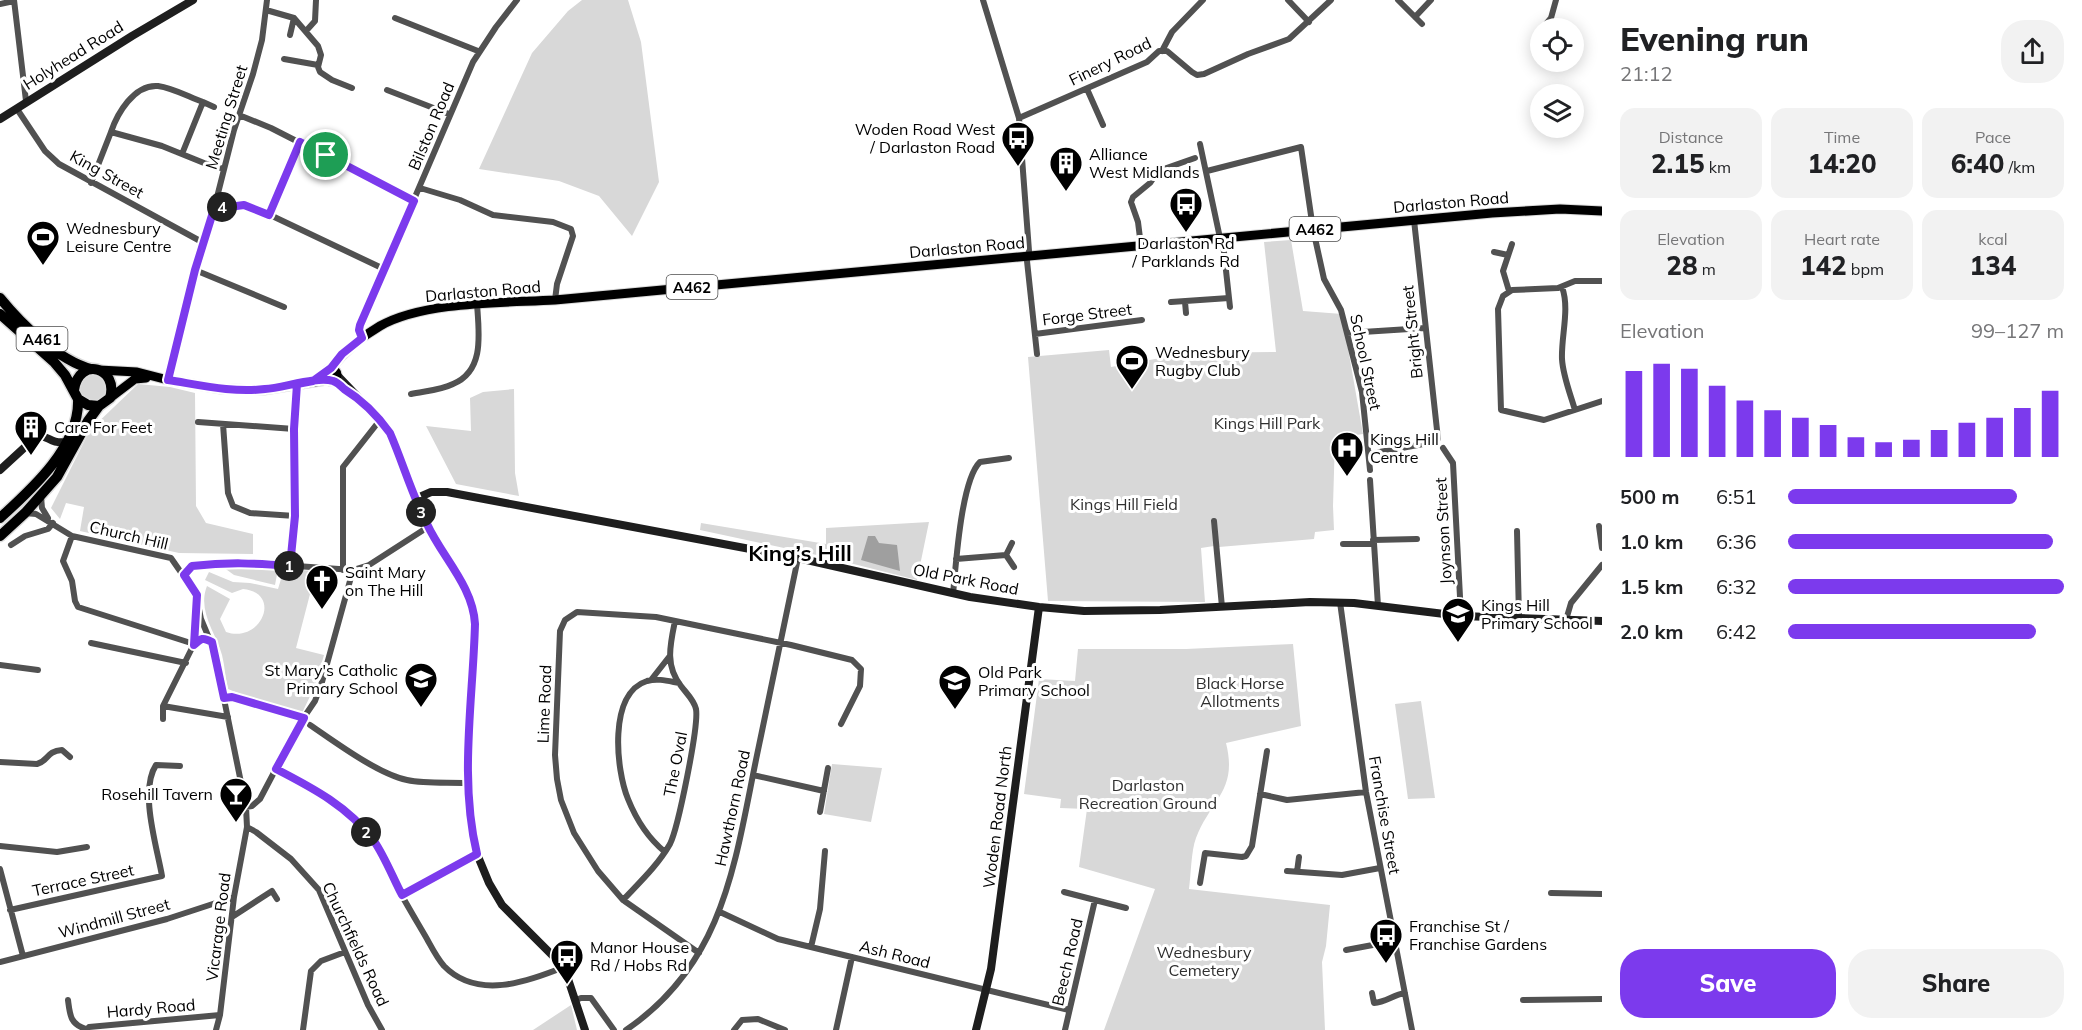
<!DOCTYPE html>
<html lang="en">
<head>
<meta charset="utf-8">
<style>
	body { margin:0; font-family:Mulish,sans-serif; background:#f2f2f2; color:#202124; height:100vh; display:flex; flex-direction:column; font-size:22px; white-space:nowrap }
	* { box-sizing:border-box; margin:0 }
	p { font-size:20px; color:#757577 }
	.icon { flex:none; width:33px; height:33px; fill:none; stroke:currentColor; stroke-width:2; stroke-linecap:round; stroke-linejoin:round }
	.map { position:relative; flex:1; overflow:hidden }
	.panel { display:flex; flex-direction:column; background:#fff; width:480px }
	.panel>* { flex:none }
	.tools { position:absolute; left:1530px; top:18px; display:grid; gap:12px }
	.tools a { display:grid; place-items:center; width:54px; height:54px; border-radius:50%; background:#fff; box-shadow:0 3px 15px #0003; font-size:30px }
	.pin { position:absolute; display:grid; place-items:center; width:51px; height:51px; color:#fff; margin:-26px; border:3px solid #fff; border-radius:50%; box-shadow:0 2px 6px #0007 }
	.km { position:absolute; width:30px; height:30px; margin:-15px; border-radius:50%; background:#222; color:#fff; font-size:16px; line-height:30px; text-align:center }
	.round { display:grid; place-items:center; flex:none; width:63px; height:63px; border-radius:24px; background:#f2f2f2 }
	.head { display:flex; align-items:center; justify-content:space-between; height:102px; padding:0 18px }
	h1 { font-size:33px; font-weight:800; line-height:45px }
	.stats { display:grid; grid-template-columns:repeat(3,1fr); gap:9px; height:102px; padding:6px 18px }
	.stats div { display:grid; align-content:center; border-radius:15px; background:#f2f2f2; text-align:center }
	.stats b { font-size:26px; font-weight:800 }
	.stats small { font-size:16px; font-weight:400 }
	.stats p { font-size:16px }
	.chart { height:168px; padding:12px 18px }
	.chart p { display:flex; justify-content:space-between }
	.chart svg { width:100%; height:108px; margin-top:6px; stroke:#7c3aed; stroke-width:6 }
	.button { display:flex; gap:12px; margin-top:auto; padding:12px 18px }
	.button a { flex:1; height:69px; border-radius:24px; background:#7c3aed; color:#fff; font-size:24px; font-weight:800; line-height:69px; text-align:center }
	.button a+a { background:#f2f2f2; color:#202124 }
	ul { padding:0 18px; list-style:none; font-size:20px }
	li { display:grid; grid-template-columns:96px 72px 1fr; align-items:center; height:45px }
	li i { height:15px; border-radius:8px; background:#7c3aed }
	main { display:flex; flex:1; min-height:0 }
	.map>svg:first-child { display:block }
</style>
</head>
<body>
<main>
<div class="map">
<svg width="1602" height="1030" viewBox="0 0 1602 1030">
	<rect width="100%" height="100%" fill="#fff"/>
	<path fill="#d8d8d8" d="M582,0H628L641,42L659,182L632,236L599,196L559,181L479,169L532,53L568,11Z
		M1291,240L1303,311L1342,314L1363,434L1335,438L1333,506L1334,530L1315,532L1314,539L1219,547L1216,519H1211L1214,546L1201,548L1205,602L1048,601L1028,357L1109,350L1111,367L1188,353L1276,352L1264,242Z
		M79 388a14 14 0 1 1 28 0a14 14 0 1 1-28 0Z
		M138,384L170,387L195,393L196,506L206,523L253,534V554L179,553L80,531L84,507L66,503L60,519L51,508L90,430Z
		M514,389L515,473L519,496L456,484L426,426L471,431L470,398L483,392Z
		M929,522L917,580L826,557L700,530L701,523L826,544V528Z
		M240,566L278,569L275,585L234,575L223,567Z
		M284,569L316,571L296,648L324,655L315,686L302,713L253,699L228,689C225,678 225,666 222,655C216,633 197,611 207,586L230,599L220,619L226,632C261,644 283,593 243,589L232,593L205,580L209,572L233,582L250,583L278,589Z
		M1293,644L1301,726L1226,743C1238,791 1211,799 1196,838C1191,851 1191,875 1189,889L1330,905L1326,946L1322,962L1325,1030H1104L1155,889L1079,867L1087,809L1060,808L1061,799L1024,794L1039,679L1075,681L1078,649H1186Z
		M1421,701L1435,798L1408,799L1395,704Z
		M832,764L882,768L871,822L824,814Z
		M571,1005L577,1030H533Z"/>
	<path fill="#9f9f9f" d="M868,536H875L879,543L897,545L900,571L861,560Z"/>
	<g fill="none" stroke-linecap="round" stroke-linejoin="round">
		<defs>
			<path id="primary" d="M331,368C344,352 361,337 380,326C424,301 504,303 555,300L1492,213L1560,209L1602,211
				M325 375a6 6 0 1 1 12 0a6 6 0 1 1-12 0Z
				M99,370L137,372L168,380L221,389L264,390L327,380
				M110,398L135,379L146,378"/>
			<path id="highway" d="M0,298C22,325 58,360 91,369
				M0,314L54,362L65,375L78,399L88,405L99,406
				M0,518C32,489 80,446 78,399
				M0,536L25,513L57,477L88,421L99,406L110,398C119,367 79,356 74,390"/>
		</defs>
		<use href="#primary" stroke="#dbdbdb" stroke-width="11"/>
		<use href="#highway" stroke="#dbdbdb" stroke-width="13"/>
		<path stroke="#515151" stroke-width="6" d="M14,0L26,101
			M983,0L1019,118L1029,251L1027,261L1037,354
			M1288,0L1309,22
			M1398,0L1422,24
			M0,4L14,1
			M266,10L294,18L318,46L321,55L318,67L320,72L332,80L352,88
			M1415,17L1431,0
			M395,18L478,51
			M1546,24L1551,18L1556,0
			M306,31L315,21L316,0
			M290,35L294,18
			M1162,51L1172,32L1203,0
			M284,59L318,65
			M1087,89L1103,125
			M387,90L449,114
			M203,102L214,107
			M17,109L45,151L59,164L202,242
			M239,115L271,128L414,201
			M1019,118L1147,62L1159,51H1167L1192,72L1197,75L1204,74L1248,54L1289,39L1331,0
			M111,132C117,114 134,84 158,86C173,88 189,97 203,102L182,154
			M1207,171L1301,147L1313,229L1324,279L1341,310L1362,392L1370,470
			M91,183L111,132L162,146L204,163L224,169
			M420,188L460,200L493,215L553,222L571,229L573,236L557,284L555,300
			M214,209L231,206L249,205L384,269
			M269,215L300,142
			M1141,246L1138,222L1131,202L1133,197L1150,183L1158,171L1195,158
			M1494,252L1508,255
			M195,270L284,307
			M1602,281H1575L1558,288L1512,290L1503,296L1498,309L1501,410L1544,420L1602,401
			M1562,287C1570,309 1561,336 1562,359C1563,376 1570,393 1575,410
			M1509,291L1503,271L1512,244
			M1229,298L1230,307
			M1171,302L1229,298L1223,243L1220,238L1200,144
			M1185,302L1186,313
			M1347,333L1425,328
			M1035,334L1142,320
			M362,338L359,330L360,325L473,62L496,27L517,0
			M168,380L202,242L214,209L234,130L253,74L262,40L267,0
			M411,394C425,391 441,390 453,384C485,371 479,333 477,304
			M198,422L294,429
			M223,424L228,493L233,506L250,513L295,516
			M1443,448L1453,463L1461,616
			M1369,454L1434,442L1438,439L1414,220
			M1370,480L1378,606
			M41,497L42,508L48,518
			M25,513L36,514L72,536L171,558L196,594L201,619L214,650L246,807L247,827L234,897L220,1015L216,1030
			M1214,521L1222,607
			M1599,526L1602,548
			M1517,531L1519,618
			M72,536L63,561L72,581L75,601L78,607L194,644
			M1373,540L1417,539
			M1012,543L1006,555L1014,567
			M1343,544H1373
			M11,545L25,536L48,529L53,523
			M956,559L1006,555
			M290,566C295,521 292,476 294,430C294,415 298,400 297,384
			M343,570V467L380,420
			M184,575L192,566L241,562L353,570L369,565L428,527
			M953,594C956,565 961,480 980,462L1009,458
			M1340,602L1366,792L1412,1030
			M1566,620L1571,603L1602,565
			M91,643L186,663
			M0,665L38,670
			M651,680L669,657
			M224,698L232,697L304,718
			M163,706L228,717
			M163,719V706L194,644L197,608
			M310,725C335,742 378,774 407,780C426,784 447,782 467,783
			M0,762L37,764C49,761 46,751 62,750L70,757
			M276,769C313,788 351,807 374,842C383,854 389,869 395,883C405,902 416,920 427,939C432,948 437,958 444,966C477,1000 527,982 564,967
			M753,775L824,791
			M1260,794L1287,800L1366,792
			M246,807L252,806L260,799L300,723L315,701L322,682L353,570
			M820,812L828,768
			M247,827L256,832L291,859L319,890L368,1005L382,1030
			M0,846L57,852L87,847
			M665,852C648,838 636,819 628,799C616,770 608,693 647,681C658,678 668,681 679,683
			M0,869L23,956
			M1287,871L1342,875L1380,868
			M1297,872L1299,857
			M1200,883L1205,853L1242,857L1246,856L1252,846L1267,751
			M1064,892L1126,908
			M1551,893L1602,894
			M402,895L477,854
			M623,900C640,882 658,865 670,844C678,828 699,726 696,709C694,700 687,694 681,686C665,666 670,645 675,621
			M10,910L162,876C157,847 139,791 156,765L180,766
			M720,912L778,939L1069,1010
			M232,917L272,891L277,899
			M811,947L820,909L825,851
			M1346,950L1394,941
			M699,953L623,900L598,871L574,833L561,800L557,779L555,755L560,631L565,620L577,612L656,617L791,645L852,660L861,669L860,686L841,724
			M0,962L167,919L234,897
			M1372,993L1374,1003C1386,1002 1393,995 1405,993
			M68,1000C70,1015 70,1024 86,1029
			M576,1000L581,998H591L614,1030
			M1523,1000L1602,999
			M86,1030L89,1027L220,1015
			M303,1030L311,971L321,961L345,952
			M626,1030C725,963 735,861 757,755C771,689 785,623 798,558
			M734,1030L742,1020L758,1019L785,1030
			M836,1030L852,957
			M1065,1030L1095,900"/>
		<path stroke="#1e1e1e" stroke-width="8" d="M0,119L132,36L193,0
			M337,375L380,420L389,433C403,463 412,495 427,524C443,557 473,586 475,624L467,783L471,826L477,854L489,883L502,905L564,967L585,1030
			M333,381L348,391
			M0,470L37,436C49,435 49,444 66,442
			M415,499L431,492H447L798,558L970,597L1039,607L1084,611L1160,610L1310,602L1354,603L1461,616L1602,621
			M976,1030L991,969L1039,607"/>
		<use href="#primary" stroke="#000" stroke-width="9"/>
		<use href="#highway" stroke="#000" stroke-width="10"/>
	</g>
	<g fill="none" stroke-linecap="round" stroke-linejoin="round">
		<defs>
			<path id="route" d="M326,155L414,201L360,325L359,330L362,338L342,354L331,368L313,381L297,384L294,429L295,516L290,566C254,563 228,562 192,566L184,575L197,595L194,645C201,638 203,637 212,642L224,698L232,697L304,718L276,769C313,788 349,807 374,841C385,857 393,878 402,895L477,854C459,779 473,700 475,624C473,586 442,557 427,524C412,495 403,463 390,433C377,415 362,400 344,389C341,386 337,382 333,381C317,376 283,388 265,389C233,393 200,385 168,380L195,270L214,209L244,205L269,215L300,142L326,155"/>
		</defs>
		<use href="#route" stroke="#fff" stroke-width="12"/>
		<use href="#route" stroke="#7c3aed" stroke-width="8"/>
	</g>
	<defs>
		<symbol id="bus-pin" viewBox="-11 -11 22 30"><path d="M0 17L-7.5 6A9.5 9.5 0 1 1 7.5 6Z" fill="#000" stroke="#fff"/><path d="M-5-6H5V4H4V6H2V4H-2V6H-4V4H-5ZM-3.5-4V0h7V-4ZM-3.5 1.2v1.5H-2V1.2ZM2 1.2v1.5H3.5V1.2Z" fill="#fff"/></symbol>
		<symbol id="building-pin" viewBox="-11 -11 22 30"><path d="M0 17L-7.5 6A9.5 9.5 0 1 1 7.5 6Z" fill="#000" stroke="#fff"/><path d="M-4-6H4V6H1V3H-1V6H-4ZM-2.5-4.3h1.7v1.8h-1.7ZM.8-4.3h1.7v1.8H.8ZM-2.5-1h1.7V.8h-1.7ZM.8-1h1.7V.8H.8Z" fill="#fff"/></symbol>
		<symbol id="stadium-pin" viewBox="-11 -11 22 30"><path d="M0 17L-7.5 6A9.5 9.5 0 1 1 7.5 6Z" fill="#000" stroke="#fff"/><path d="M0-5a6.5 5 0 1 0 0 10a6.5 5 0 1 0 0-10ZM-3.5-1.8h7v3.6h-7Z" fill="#fff"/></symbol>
		<symbol id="hospital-pin" viewBox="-11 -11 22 30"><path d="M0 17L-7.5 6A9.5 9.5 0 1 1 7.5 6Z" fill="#000" stroke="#fff"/><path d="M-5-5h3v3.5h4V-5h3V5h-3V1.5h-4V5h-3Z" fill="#fff"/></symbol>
		<symbol id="church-pin" viewBox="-11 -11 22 30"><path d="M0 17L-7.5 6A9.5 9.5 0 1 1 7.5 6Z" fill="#000" stroke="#fff"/><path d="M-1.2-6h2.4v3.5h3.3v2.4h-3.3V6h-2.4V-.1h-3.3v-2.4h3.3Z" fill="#fff"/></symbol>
		<symbol id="school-pin" viewBox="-11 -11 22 30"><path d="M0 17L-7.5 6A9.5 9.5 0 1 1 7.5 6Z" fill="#000" stroke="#fff"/><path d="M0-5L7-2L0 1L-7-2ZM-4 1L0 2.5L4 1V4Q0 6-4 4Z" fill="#fff"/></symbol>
		<symbol id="bar-pin" viewBox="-11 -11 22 30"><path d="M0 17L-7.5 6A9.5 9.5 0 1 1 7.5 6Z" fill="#000" stroke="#fff"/><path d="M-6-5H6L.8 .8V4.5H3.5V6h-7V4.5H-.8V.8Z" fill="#fff"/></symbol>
	</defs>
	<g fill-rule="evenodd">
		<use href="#bus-pin" x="999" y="119" width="38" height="52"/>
		<use href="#building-pin" x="1047" y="144" width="38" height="52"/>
		<use href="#bus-pin" x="1167" y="185" width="38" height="52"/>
		<use href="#stadium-pin" x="24" y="218" width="38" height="52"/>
		<use href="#stadium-pin" x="1113" y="342" width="38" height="52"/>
		<use href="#building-pin" x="12" y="408" width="38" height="52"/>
		<use href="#hospital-pin" x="1328" y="429" width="38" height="52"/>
		<use href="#church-pin" x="303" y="562" width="38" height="52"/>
		<use href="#school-pin" x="1439" y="595" width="38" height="52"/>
		<use href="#school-pin" x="402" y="660" width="38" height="52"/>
		<use href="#school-pin" x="936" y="662" width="38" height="52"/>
		<use href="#bar-pin" x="217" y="775" width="38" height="52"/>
		<use href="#bus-pin" x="1367" y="916" width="38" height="52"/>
		<use href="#bus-pin" x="548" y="937" width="38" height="52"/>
	</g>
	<g text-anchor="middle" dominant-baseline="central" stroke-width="6" stroke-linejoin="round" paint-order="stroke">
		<g fill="#fff" stroke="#4c4c4c" stroke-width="1.5">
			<rect x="1289.5" y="217" width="51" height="24" rx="4.5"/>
			<rect x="666.5" y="275" width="51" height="24" rx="4.5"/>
			<rect x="16.5" y="327" width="51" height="24" rx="4.5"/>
		</g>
		<g font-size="15" font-weight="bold" fill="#000">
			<text x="1315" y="229">A462</text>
			<text x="692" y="287">A462</text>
			<text x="42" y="339">A461</text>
		</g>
		<g font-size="16" fill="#000" stroke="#fff">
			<text transform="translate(73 55) rotate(-32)">Holyhead Road</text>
			<text transform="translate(1110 61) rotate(-26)">Finery Road</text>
			<text transform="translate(226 117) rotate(-73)">Meeting Street</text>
			<text transform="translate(431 126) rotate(-67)">Bilston Road</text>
			<text transform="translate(107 174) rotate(29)">King Street</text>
			<text transform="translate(1451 202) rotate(-5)">Darlaston Road</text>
			<text transform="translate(967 247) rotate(-5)">Darlaston Road</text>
			<text transform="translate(483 291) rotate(-5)">Darlaston Road</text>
			<text transform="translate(1087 314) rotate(-7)">Forge Street</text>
			<text transform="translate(1412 332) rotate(-96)">Bright Street</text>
			<text transform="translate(1366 362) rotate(78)">School Street</text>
			<text transform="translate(1443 531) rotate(-93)">Joynson Street</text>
			<text transform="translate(129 535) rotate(13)">Church Hill</text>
			<text transform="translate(966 579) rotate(11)">Old Park Road</text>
			<text transform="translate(544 704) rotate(-88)">Lime Road</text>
			<text transform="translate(675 764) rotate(-79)">The Oval</text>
			<text transform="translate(732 808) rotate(-78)">Hawthorn Road</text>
			<text transform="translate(1385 815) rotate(80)">Franchise Street</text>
			<text transform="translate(997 817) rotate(-83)">Woden Road North</text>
			<text transform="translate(83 880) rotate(-12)">Terrace Street</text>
			<text transform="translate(114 918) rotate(-15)">Windmill Street</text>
			<text transform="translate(218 927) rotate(-83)">Vicarage Road</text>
			<text transform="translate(356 944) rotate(65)">Churchfields Road</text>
			<text transform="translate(895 954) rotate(14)">Ash Road</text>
			<text transform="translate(1067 962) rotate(-77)">Beech Road</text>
			<text transform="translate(151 1008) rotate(-5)">Hardy Road</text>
		</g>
		<g font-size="16" fill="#000" stroke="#fff" text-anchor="start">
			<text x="995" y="129" text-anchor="end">Woden Road West<tspan x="995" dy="18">/ Darlaston Road</tspan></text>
			<text x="1089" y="154">Alliance<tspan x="1089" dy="18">West Midlands</tspan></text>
			<text x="66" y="228">Wednesbury<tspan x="66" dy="18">Leisure Centre</tspan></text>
			<text x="1186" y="243" text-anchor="middle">Darlaston Rd<tspan x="1186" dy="18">/ Parklands Rd</tspan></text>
			<text x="1155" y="352">Wednesbury<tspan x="1155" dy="18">Rugby Club</tspan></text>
			<text x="54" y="427">Care For Feet</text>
			<text x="1370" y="439">Kings Hill<tspan x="1370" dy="18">Centre</tspan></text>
			<text x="345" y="572">Saint Mary<tspan x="345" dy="18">on The Hill</tspan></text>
			<text x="1481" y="605">Kings Hill<tspan x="1481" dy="18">Primary School</tspan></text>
			<text x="398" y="670" text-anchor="end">St Mary's Catholic<tspan x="398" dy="18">Primary School</tspan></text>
			<text x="978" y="672">Old Park<tspan x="978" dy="18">Primary School</tspan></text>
			<text x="213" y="794" text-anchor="end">Rosehill Tavern</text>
			<text x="1409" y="926">Franchise St /<tspan x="1409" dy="18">Franchise Gardens</tspan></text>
			<text x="590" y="947">Manor House<tspan x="590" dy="18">Rd / Hobs Rd</tspan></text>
		</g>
		<g font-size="16" fill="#2f2f2f" stroke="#fff">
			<text x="1267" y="423">Kings Hill Park</text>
			<text x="1124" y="504">Kings Hill Field</text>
			<text x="1240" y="683">Black Horse<tspan x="1240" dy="18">Allotments</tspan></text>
			<text x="1148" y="785">Darlaston<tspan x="1148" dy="18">Recreation Ground</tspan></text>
			<text x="1204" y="952">Wednesbury<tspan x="1204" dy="18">Cemetery</tspan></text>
		</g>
		<g font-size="22" font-weight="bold" fill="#000" stroke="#fff">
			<text x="800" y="553">King’s Hill</text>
		</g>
	</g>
</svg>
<div class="tools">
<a><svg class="icon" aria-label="locate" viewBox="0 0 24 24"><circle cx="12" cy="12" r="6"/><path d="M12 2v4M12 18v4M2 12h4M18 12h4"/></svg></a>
<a><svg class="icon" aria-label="layers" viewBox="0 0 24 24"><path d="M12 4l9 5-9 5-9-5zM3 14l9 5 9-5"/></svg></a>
</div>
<div class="pin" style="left:326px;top:155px;background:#1e9e55"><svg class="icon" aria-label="arrive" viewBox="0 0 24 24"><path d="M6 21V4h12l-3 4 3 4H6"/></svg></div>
<b class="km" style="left:289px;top:566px">1</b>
<b class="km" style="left:366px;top:832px">2</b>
<b class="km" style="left:421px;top:512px">3</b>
<b class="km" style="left:222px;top:207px">4</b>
</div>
<section class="panel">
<div class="head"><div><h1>Evening run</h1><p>21:12</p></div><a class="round"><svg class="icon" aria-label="share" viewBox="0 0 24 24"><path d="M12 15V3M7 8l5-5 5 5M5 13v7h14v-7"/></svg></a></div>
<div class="stats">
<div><p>Distance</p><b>2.15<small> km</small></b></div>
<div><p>Time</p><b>14:20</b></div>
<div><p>Pace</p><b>6:40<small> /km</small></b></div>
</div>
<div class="stats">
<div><p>Elevation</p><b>28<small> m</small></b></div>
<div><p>Heart rate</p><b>142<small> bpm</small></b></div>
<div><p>kcal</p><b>134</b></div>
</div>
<div class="chart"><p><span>Elevation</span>99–127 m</p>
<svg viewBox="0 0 160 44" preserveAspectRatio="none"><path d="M5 44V9M15 44V6M25 44V8M35 44V15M45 44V21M55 44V25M65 44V28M75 44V31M85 44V36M95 44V38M105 44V37M115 44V33M125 44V30M135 44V28M145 44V24M155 44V17"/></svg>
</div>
<ul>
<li><b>500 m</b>6:51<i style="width:83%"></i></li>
<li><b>1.0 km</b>6:36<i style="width:96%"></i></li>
<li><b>1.5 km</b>6:32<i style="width:100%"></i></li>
<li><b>2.0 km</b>6:42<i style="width:90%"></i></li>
</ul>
<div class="button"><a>Save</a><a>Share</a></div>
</section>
</main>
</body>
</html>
